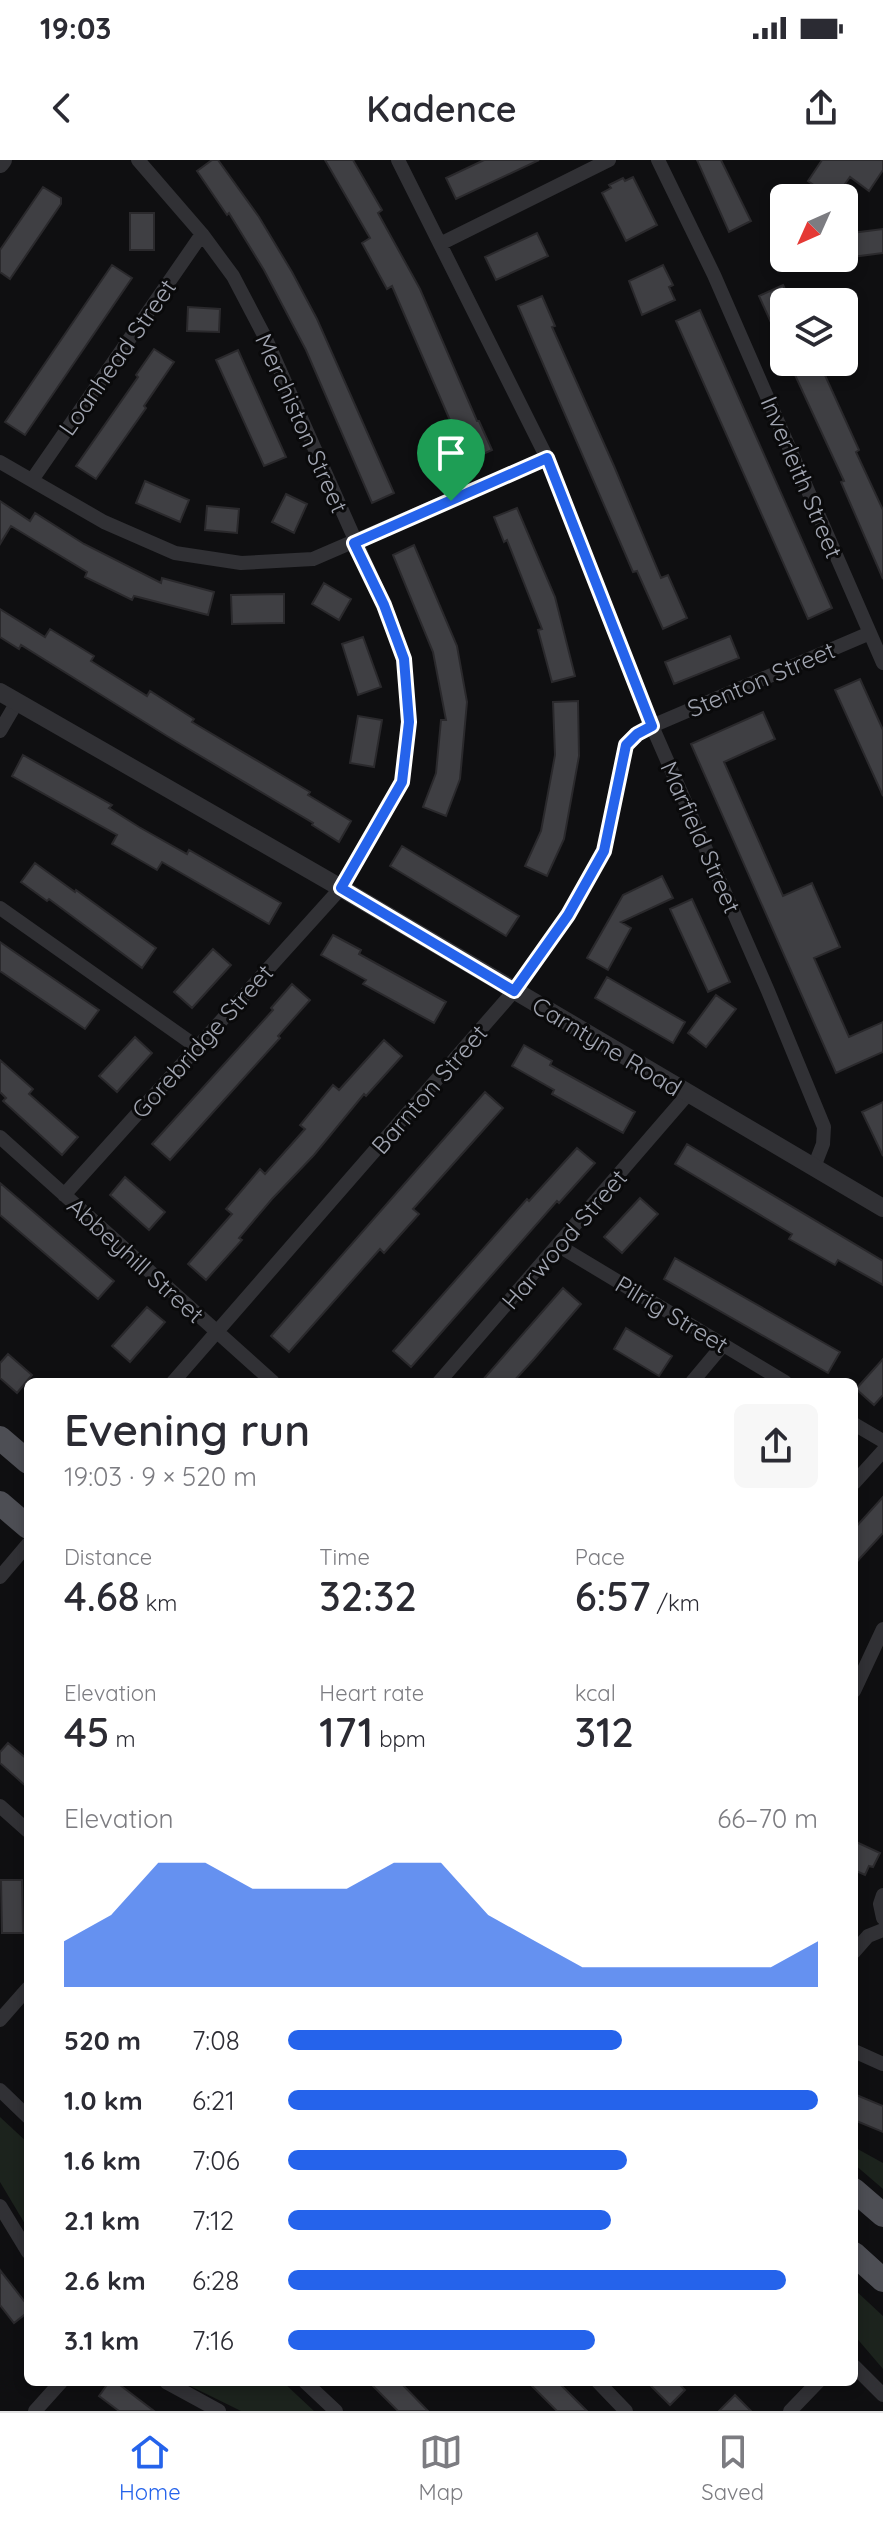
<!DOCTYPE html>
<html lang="en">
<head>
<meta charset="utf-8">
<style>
	body { margin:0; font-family:Quicksand,sans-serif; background:#f7f7f7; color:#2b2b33; height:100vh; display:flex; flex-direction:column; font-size:30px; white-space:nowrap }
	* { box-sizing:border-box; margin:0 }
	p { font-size:26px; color:#7c7c81 }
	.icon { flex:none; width:44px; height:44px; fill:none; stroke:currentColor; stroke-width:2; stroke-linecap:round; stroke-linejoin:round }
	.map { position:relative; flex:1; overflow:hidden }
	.sheet { position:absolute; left:24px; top:1218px; width:834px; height:1008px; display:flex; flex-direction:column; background:#fff; border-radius:12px; box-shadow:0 4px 12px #0003 }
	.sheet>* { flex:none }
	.needle { width:52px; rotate:225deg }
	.buttons { position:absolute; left:770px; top:24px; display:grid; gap:16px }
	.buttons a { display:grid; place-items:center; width:88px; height:88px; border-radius:12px; background:#fff; box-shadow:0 4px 12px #0003; font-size:40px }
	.pin { position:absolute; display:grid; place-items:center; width:68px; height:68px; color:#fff; margin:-82px -34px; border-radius:50% 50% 50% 0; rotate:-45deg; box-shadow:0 0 8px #0007 }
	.pin .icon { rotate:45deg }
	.round { display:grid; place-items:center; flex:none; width:84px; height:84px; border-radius:12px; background:#f7f7f7 }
	.headline { display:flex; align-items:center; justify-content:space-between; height:136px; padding:0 40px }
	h1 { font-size:44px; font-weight:600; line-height:60px }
	.figures { display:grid; grid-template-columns:repeat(3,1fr); gap:12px; height:136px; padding:8px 40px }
	.figures div { display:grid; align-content:center }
	.figures b { font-size:40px; font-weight:600 }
	.figures small { font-size:22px; font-weight:400 }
	.figures p { font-size:22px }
	.chart { height:224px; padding:16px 40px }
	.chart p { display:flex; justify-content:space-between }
	.chart svg { width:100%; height:144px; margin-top:8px; fill:#2563eb; opacity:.7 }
	ul { padding:0 40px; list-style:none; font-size:26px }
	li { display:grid; grid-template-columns:128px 96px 1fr; align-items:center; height:60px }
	li i { height:20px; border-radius:10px; background:#2563eb }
	.status { display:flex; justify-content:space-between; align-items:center; height:56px; padding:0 40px; background:#fff; direction:ltr }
	.status svg { height:22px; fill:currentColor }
	header { display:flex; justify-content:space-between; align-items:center; height:104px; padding:0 40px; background:#fff; font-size:36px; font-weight:600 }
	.menu { display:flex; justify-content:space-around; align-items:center; height:112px; border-top:2px solid #e1e1e2; background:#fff; font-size:22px; color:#7c7c81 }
	.menu a { display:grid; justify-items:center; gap:4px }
	.menu .current { color:#2563eb }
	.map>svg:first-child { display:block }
</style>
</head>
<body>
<div class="status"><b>19:03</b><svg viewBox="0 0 49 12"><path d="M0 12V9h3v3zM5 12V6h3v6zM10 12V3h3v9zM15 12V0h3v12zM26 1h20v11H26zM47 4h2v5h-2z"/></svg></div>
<header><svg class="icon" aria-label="back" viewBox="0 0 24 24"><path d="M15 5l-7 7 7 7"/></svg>Kadence<svg class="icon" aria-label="share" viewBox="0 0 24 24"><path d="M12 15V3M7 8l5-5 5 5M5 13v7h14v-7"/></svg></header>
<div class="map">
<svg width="883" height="2251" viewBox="0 0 883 2251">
	<rect width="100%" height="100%" fill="#0f0f11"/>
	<path fill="#1c231d" d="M0,1957L28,1983V2069L0,2022Z
		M854,1987L883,2003V2029L854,2004Z
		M854,2129L883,2156V2209L854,2175Z
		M182,2222H283L314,2251H241Z"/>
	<path fill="#3f3f43" stroke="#2a292c" stroke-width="2" d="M212,0H218L259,57L292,112L317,159L394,333L372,343L306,190L264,110L229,53L227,55L197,11Z
		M325,0H353L382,50L378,53L420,129L477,261H479L492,290L470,300L449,258L392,126L387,129L362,83L370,78Z
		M484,0H539L456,39L446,18Z
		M697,0H721L751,61L729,72Z
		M822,0H883V10L869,31L850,17L835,38H832L808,21Z
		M633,17L657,65L626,81L602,33L611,28L609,25L623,18L625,21Z
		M43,27L61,38V44L10,119L0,112V90Z
		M130,53H154V90H130Z
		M883,69V93L844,98V74Z
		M537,73L548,96L496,120L485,97Z
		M112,105L132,118L25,275L5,262Z
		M663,105L673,125L669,127L675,140L642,155L629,121Z
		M783,125L791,142H784V191L759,136Z
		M542,136L555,166L552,167L614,306L661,418L668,415L687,458L663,469L637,411L633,412L518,146Z
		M188,147L220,149L219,172L187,171Z
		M700,150L832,448L808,459L676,161Z
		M154,189L174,202L144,246L146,248L96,319L76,306L138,217L136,215Z
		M238,190L286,297L264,306L216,200Z
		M789,202H819L859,290L856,292L883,350V419L841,322L844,321Z
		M145,321L189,340L180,362L136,343Z
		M286,334L307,344L294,373L272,362Z
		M0,341L30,361L35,353L84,384L161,423L162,418L214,432L208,455L134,436L132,440L85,417L87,412L11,366L0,384Z
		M207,346L239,349L237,373L205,370Z
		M517,348L555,437L575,516L552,522L538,470L542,469L507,380L504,382L494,357Z
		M414,385L457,486L467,542L460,619L446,656L423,647L436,613L441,560H446L433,492L393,395Z
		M324,423L351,439L339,460L312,444Z
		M284,434V463L232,464L231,435Z
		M0,449L45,477L50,469L94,496L91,501L147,536L150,531L194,559L192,562L310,632L308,635L351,661L339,682L312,665L313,663L167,576L21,485L19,489L0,477Z
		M730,476L739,498L674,524L665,502Z
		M363,477L381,527L358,535L342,484Z
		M860,519L883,570V636L835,530Z
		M578,541L579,596L564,679L547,716L525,706L541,671L555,595L553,542Z
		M763,552L775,579L724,602L783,736L812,723L840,787L814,798L849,877L883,862V892L836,913L691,584Z
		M358,556L382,560L374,607L350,603Z
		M23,595L112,645L109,648L139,667L187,694L189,690L281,743L269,764L162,702L157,710L112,684L117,675L12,616Z
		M402,686L519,756L506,776L390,706Z
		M35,703L75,732L76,730L156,788L142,808L49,739L47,741L21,722Z
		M662,716L673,738L621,762L631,768L608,810L587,798L623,735Z
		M692,739L730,822L708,832L670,749Z
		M333,775L361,790L359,794L446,842L434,863L363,824L366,820L321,795Z
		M0,782L99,850L85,869L0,811Z
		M213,789L231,805L192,848L174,832Z
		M607,817L685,862L673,883L595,838Z
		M292,824L310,840L278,876L280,878L170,1000L152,984L273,850L271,848Z
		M716,835L736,849L706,887L688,873Z
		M135,877L152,893L117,932L99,916Z
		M384,880L402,896L366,936L364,934L314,995L272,1039L239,1078L242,1080L206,1120L188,1104L232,1054L226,1049L260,1009L265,1014L305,969L300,965L333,925L339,930Z
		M524,885L552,901L550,905L635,952L623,973L552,934L554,930L512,906Z
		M0,900L33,929L29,934L78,977L62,995L3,941L6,938L0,932Z
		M485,932L503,948L413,1049L419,1054L384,1093L380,1089L289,1192L271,1176Z
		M883,942V996L862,952Z
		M687,984L883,1101V1125L838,1100L835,1105L789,1079L792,1074L675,1004Z
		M577,988L595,1003L559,1043L557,1041L411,1207L393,1191L527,1039L529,1041Z
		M125,1017L165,1052L149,1070L110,1035Z
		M0,1023L114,1121L98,1139L0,1055Z
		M640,1038L658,1054L622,1093L604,1077Z
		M675,1098L840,1192L828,1213L664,1119Z
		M563,1128L581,1144L534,1199L513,1222H481Z
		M147,1147L165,1162L130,1202L112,1186Z
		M626,1168L672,1196L659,1216L614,1189Z
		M8,1194L32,1215L17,1233L0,1218V1203Z
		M883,1199V1235L874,1245L856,1229Z
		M883,1337V1373L854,1405V1369Z
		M8,1583L28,1600V1628L0,1603V1592Z
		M854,1681L880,1693L873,1707L869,1706L865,1715L854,1710Z
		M1,1720H22L23,1773H2Z
		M854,1934L883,1946V1972L854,1960Z
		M0,2110L28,2146V2152L14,2163L0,2145Z
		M109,2222H116L154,2251H119L99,2236Z
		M369,2222H400L428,2251H398Z
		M528,2222H558L587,2251H557Z
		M647,2222H677L685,2230L670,2245Z
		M735,2235L751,2251H719Z"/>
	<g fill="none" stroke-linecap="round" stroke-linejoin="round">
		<path stroke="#313135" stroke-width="14" d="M398,0L547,298L652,566L768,831L824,967L823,984L814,1007
			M658,0L714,115L883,503
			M440,84L609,0
			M0,302L104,362L175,393L241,403L313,399L547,298
			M32,320L202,74
			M0,571L17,542
			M0,748L197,887
			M0,977L273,1222
			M64,1035L341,728L402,622L409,562L404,499L384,445L266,179L233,116L202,74L138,0
			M559,1086L785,1222
			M173,1222L514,831L568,755L604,691L626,585L637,574L652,566L870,473
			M439,1222L688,934
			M692,1222L723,1185
			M854,1264L883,1281
			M854,1323L883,1291
			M0,1417L28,1384
			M854,1531L883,1469
			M0,1646L28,1671
			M883,1735L880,1744L883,1758
			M854,1792L868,1776L883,1770
			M0,1860L28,1828
			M854,1891L883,1904
			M0,1930L28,1957
			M0,2046L28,2092
			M854,2206L883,2235
			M166,2222L219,2251
			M305,2222L336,2251
			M598,2222L626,2251
			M35,2251L61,2222
			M790,2251L818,2222"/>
		<path stroke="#313135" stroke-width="18" d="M0,4L3,0
			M0,532L341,728L883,1048"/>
		<path stroke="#4d4e54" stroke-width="24" d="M0,1278L28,1302
			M0,1343L28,1367
			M854,2030L883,2055
			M854,2094L883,2120"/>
	</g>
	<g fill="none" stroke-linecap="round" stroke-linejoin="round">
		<defs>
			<path id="route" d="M547,298L652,566L637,574L626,585L604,691L568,755L514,831L341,728L402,622L409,562L404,499L384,445L354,383Z"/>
		</defs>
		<use href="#route" stroke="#fff" stroke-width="16"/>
		<use href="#route" stroke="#2563eb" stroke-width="10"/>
	</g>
	<g text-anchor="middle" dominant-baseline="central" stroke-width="6" stroke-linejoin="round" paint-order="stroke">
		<g font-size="24" fill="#a1a5b1" stroke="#0a0a0b">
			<text transform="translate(117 197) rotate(-55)">Loanhead Street</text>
			<text transform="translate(302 263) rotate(66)">Merchiston Street</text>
			<text transform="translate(802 317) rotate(67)">Inverleith Street</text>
			<text transform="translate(761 519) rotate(-23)">Stenton Street</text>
			<text transform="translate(701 677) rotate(66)">Marfield Street</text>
			<text transform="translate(202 881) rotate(-48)">Gorebridge Street</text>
			<text transform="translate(607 886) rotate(31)">Carntyne Road</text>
			<text transform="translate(429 929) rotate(-49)">Barnton Street</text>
			<text transform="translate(564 1079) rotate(-49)">Harwood Street</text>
			<text transform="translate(136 1100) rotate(42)">Abbeyhill Street</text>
			<text transform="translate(672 1154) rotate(31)">Pilrig Street</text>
		</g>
	</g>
</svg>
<div class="buttons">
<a><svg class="needle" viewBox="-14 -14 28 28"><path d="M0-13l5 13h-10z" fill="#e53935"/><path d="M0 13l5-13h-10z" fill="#7c7c81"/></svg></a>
<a><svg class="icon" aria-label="layers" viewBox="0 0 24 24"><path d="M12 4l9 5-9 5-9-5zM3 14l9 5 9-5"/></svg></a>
</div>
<div class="pin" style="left:451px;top:341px;background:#1e9e55"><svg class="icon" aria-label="arrive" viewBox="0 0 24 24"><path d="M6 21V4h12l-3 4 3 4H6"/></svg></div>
<section class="sheet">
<div class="headline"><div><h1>Evening run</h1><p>19:03 · 9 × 520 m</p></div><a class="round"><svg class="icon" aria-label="share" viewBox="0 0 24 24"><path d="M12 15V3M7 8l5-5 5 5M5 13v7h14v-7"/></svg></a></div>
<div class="figures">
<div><p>Distance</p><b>4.68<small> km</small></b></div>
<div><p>Time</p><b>32:32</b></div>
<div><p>Pace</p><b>6:57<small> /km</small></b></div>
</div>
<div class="figures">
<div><p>Elevation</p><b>45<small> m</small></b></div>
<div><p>Heart rate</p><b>171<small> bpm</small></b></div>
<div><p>kcal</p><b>312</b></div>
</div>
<div class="chart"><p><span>Elevation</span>66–70 m</p>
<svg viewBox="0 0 160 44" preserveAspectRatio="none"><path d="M0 44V30L10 22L20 6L30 6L40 14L50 14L60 14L70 6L80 6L90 22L100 30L110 38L120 38L130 38L140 38L150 38L160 30V44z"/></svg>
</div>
<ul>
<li><b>520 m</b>7:08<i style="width:63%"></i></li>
<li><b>1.0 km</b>6:21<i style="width:100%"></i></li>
<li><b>1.6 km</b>7:06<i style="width:64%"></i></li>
<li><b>2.1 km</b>7:12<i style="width:61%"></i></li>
<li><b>2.6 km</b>6:28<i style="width:94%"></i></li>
<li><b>3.1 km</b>7:16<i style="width:58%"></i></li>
</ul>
</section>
</div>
<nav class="menu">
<a class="current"><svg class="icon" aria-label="home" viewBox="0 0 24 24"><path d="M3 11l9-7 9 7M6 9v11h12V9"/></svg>Home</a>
<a><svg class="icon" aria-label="map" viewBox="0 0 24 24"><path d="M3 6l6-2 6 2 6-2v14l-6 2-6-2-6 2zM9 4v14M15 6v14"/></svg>Map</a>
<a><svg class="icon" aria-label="saved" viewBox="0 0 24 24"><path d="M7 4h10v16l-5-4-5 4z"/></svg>Saved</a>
</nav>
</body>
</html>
